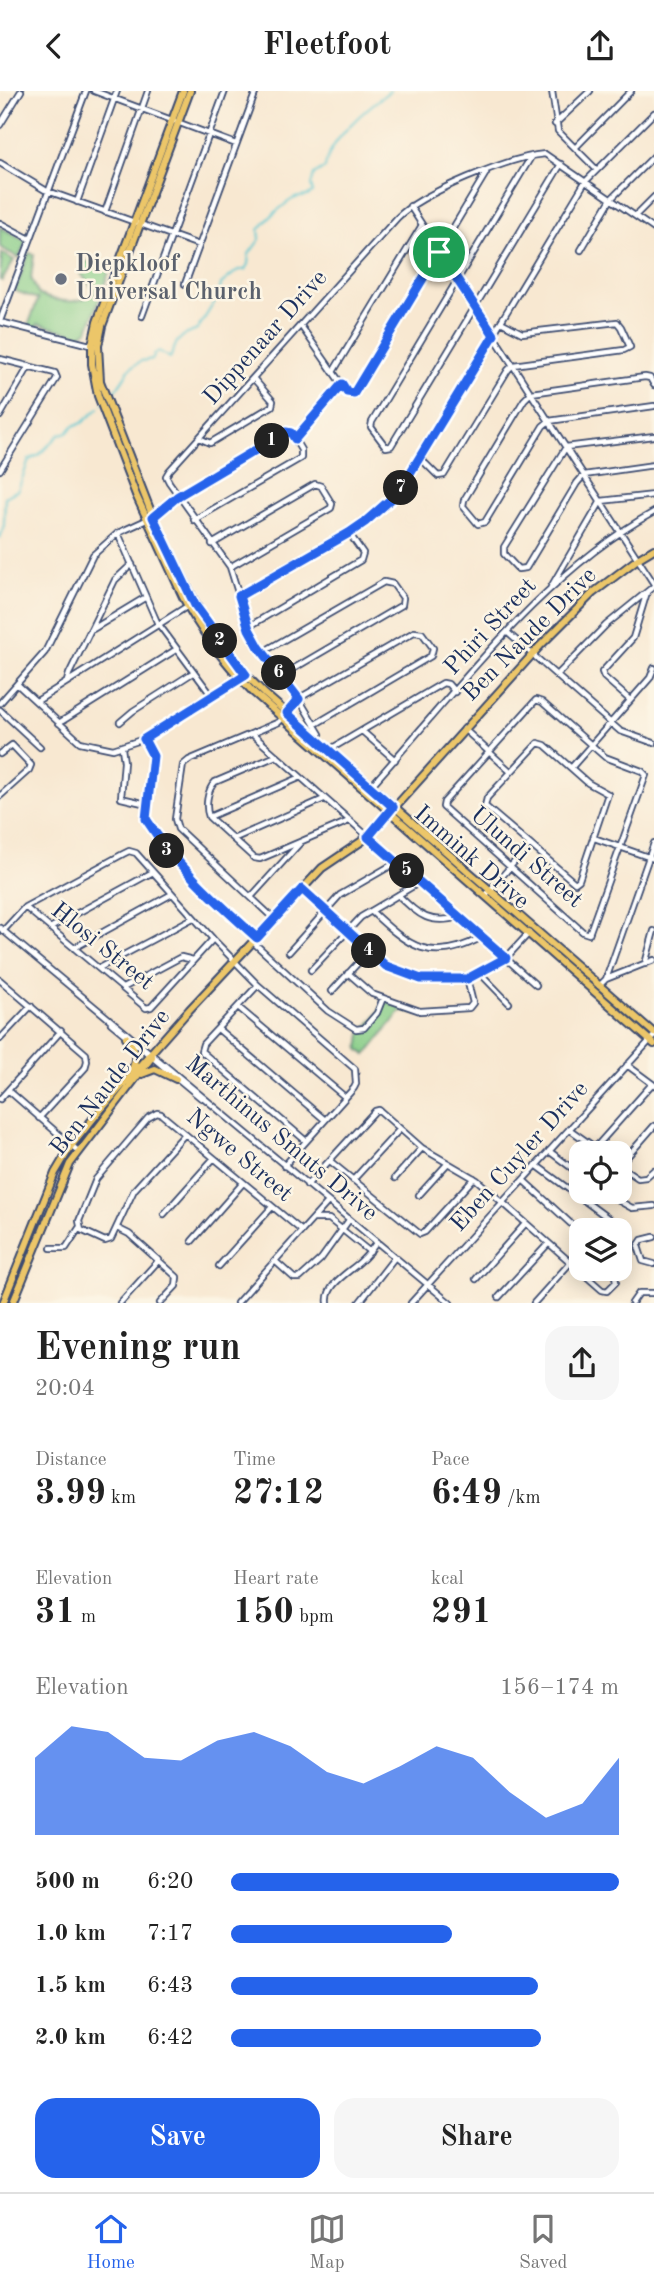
<!DOCTYPE html>
<html lang="en">
<head>
<meta charset="utf-8">
<style>
	body { margin:0; font-family:"Old Standard TT",serif; background:#f6f6f6; color:#222; height:100vh; display:flex; flex-direction:column; font-size:26px; white-space:nowrap }
	* { box-sizing:border-box; margin:0 }
	p { font-size:23px; color:#767676 }
	.icon { flex:none; width:38px; height:38px; fill:none; stroke:currentColor; stroke-width:2; stroke-linecap:round; stroke-linejoin:round }
	.map { position:relative; height:1212px; overflow:hidden }
	.drawer { display:flex; flex-direction:column; background:#fff; flex:1 }
	.drawer>* { flex:none }
	.fabs { position:absolute; left:569px; top:1050px; display:grid; gap:14px }
	.fabs a { display:grid; place-items:center; width:63px; height:63px; border-radius:14px; background:#fff; box-shadow:0 4px 18px #0003; font-size:35px }
	.pin { position:absolute; display:grid; place-items:center; width:60px; height:60px; color:#fff; margin:-30px; border:4px solid #fff; border-radius:50%; box-shadow:0 2px 7px #0007 }
	.km { position:absolute; width:35px; height:35px; margin:-18px; border-radius:50%; background:#222; color:#fff; font-size:19px; line-height:35px; text-align:center }
	.round { display:grid; place-items:center; flex:none; width:74px; height:74px; border-radius:21px; background:#f6f6f6 }
	.overview { display:flex; align-items:center; justify-content:space-between; height:119px; padding:0 35px }
	h1 { font-size:38px; font-weight:600; line-height:52px }
	.figures { display:grid; grid-template-columns:repeat(3,1fr); gap:10px; height:119px; padding:7px 35px }
	.figures div { display:grid; align-content:center }
	.figures b { font-size:35px; font-weight:600 }
	.figures small { font-size:19px; font-weight:400 }
	.figures p { font-size:19px }
	.chart { height:196px; padding:14px 35px }
	.chart p { display:flex; justify-content:space-between }
	.chart svg { width:100%; height:126px; margin-top:7px; fill:#2563eb; opacity:.7 }
	.cta { display:flex; gap:14px; margin-top:auto; padding:14px 35px }
	.cta a { flex:1; height:80px; border-radius:21px; background:#2563eb; color:#fff; font-size:28px; font-weight:600; line-height:80px; text-align:center }
	.cta a+a { background:#f6f6f6; color:#222 }
	ul { padding:0 35px; list-style:none; font-size:23px }
	li { display:grid; grid-template-columns:112px 84px 1fr; align-items:center; height:52px }
	li i { height:18px; border-radius:9px; background:#2563eb }
	header { display:flex; justify-content:space-between; align-items:center; height:91px; padding:0 35px; background:#fff; font-size:32px; font-weight:600 }
	.tab-bar { display:flex; justify-content:space-around; align-items:center; height:98px; border-top:2px solid #e0e0e0; background:#fff; font-size:19px; color:#767676 }
	.tab-bar a { display:grid; justify-items:center; gap:4px }
	.tab-bar .selected { color:#2563eb }
	.map>svg:first-child { display:block }
</style>
</head>
<body>
<header><svg class="icon" aria-label="back" viewBox="0 0 24 24"><path d="M15 5l-7 7 7 7"/></svg>Fleetfoot<svg class="icon" aria-label="share" viewBox="0 0 24 24"><path d="M12 15V3M7 8l5-5 5 5M5 13v7h14v-7"/></svg></header>
<div class="map">
<svg width="654" height="1212" viewBox="0 0 654 1212">
	<rect width="100%" height="100%" fill="#fcf5e5"/>
	<filter id="ink" filterUnits="userSpaceOnUse"><feTurbulence type="fractalNoise" baseFrequency=".0143" numOctaves="2"/><feDisplacementMap in="SourceGraphic" scale="14" xChannelSelector="R" yChannelSelector="G"/><feConvolveMatrix kernelMatrix="1 2 1 2 8 2 1 2 1" color-interpolation-filters="sRGB"/></filter>
	<filter id="wash" filterUnits="userSpaceOnUse"><feTurbulence type="fractalNoise" baseFrequency=".00686" numOctaves="4" result="noise"/><feDisplacementMap in="SourceGraphic" scale="28" xChannelSelector="R" yChannelSelector="G"/><feGaussianBlur stdDeviation="1.57" result="paint"/><feColorMatrix in="noise" values="0 0 0 0 0 0 0 0 0 0 0 0 0 0 0 0 0 1.4 0 .05"/><feComposite in="paint" operator="in"/></filter>
	<g filter="url(#wash)">
		<rect width="100%" height="100%" fill="#f8e8d1"/>
		<path fill="#89ce89" stroke="#527e74" stroke-width="2" d="M0,136L26,150L19,167L0,156Z
			M2,162L14,169L2,190L0,189Z
			M29,162L34,163L31,187L39,204C60,211 78,215 96,201L81,183L85,170L110,179L88,239L80,244L38,233L36,237L28,235L38,208L15,200Z
			M385,910L421,923L401,920L366,964L359,958L361,943L379,921Z"/>
		<g fill="none" stroke-linecap="round" stroke-linejoin="round">
			<path stroke="#59c6d1" stroke-width="2" d="M103,313C110,308 126,285 129,278L141,270L153,268L154,263L159,260L170,267L177,251L183,245L197,239L219,204L221,193L238,179H245L248,173L249,163L260,148L259,139C265,130 284,113 293,108C301,104 307,108 313,101L311,94L314,84L325,77C328,49 368,16 390,0
				M0,447L4,434L5,406L18,399L29,369L39,364L60,343L67,342L73,335L82,332L99,317"/>
		</g>
	</g>
	<g filter="url(#ink)">
		<g fill="none" stroke-linecap="round" stroke-linejoin="round">
			<defs>
				<path id="minor" d="M94,0L236,53
					M552,0L558,40L596,78
					M555,33L590,0
					M0,34L21,0
					M575,57L631,0
					M531,66L372,331L371,336L386,356L391,355L561,73
					M0,72L45,99L199,154
					M77,111L117,0
					M410,115L654,493
					M105,121L148,0
					M635,125L654,106
					M0,132L30,148
					M581,159L611,108L654,65
					M185,193L256,0
					M142,225L225,0
					M0,230L86,0
					M0,231L94,255
					M301,235L347,301L354,302L486,82
					M0,268L55,282L57,287L0,379
					M333,281L422,134
					M654,294L650,287L645,286L531,302L524,309L464,409L463,415L478,433L485,431L543,335L549,330L654,315
					M0,325L29,275
					M654,345L566,356L504,456V463L518,478L526,477L577,392L584,384L654,374
					M199,347L210,352L272,315L273,310L253,287
					M295,348L342,293
					M420,367L438,385L444,384L508,279L513,274L624,259L630,256L621,236L617,231L522,242L501,231
					M118,442L157,531L212,605
					M212,453L315,393L321,395L332,413L331,417L230,476
					M551,496L601,410L654,404
					M239,505L365,431L397,403L585,91L654,22
					M248,536L361,469L363,462L349,442
					M93,538L146,506
					M508,542L620,640L654,652
					M263,561L384,491L393,493L403,507L402,514L281,585
					M557,584L606,534L654,495
					M67,590L69,583L115,489L132,473
					M17,593L80,651L113,658L144,648L242,586
					M536,609L542,611L605,666L642,680L646,684L589,843L583,841L443,716L444,711Z
					M630,609L604,586L602,581L633,547L647,501
					M37,610L194,511
					M0,612L45,561L93,464L118,442L153,426L178,405L286,341L291,342L301,359V367L194,429
					M0,619L40,656
					M120,631L133,620L194,581
					M59,632L177,558
					M464,638L510,680
					M362,640L395,669
					M252,643L536,894
					M320,643L299,608L263,561L250,540L230,476L169,391L166,385L169,380L397,127C421,102 510,66 545,63L654,138
					M144,648L153,665L146,729C176,775 216,810 256,847
					M538,652L545,654L588,692L608,703L579,789L575,792L485,715L487,707Z
					M122,657L124,671L121,707L147,713
					M329,659L443,592L448,593L455,601
					M0,663L12,654L31,674L29,679L0,705
					M276,665L215,691C207,699 205,716 209,726L254,767L260,768L349,730
					M571,677L650,587L654,577
					M371,695C456,601 542,482 654,421
					M209,726L299,687
					M594,747L654,768
					M233,748L324,708
					M302,798L386,875L425,889L467,888L475,885L506,867L529,842
					M398,804C420,825 429,834 460,826
					M485,805L529,754
					M251,806L300,752
					M25,816L146,917L151,916L213,848
					M371,820C408,855 431,874 482,846
					M274,828L178,738L175,728L183,674L189,669L279,631L303,605L414,541L422,542L433,557L431,565L314,634
					M0,837L450,1212
					M50,837L153,781
					M3,840L25,816L123,763L129,760L136,762L213,848L258,894L355,978L356,993L354,997L284,1075
					M253,851L328,920L356,938L364,937L377,922L383,907
					M74,857L172,803
					M289,861L340,804L397,771
					M645,873L654,840
					M99,877L193,827
					M311,879L361,826L420,791
					M348,882L372,903L420,920L469,917L473,912L467,888
					M480,882L509,912
					M606,888L654,752
					M0,889L86,963L87,970L85,977L39,1027
					M258,894L203,953L201,960L306,1050
					M599,895L606,888L654,869
					M123,897L181,866L193,869
					M332,900L369,860
					M238,916L345,1006
					M111,932L201,1007
					M218,938L325,1029
					M0,948L31,915
					M627,974L654,994
					M8,999L78,1060
					M0,1008L61,940
					M569,1038L603,1062
					M185,1043L134,1099L111,1148L105,1150L81,1139L79,1130L96,1088L148,1027L157,1022L161,1023L302,1140
					M595,1057L652,993
					M549,1060L581,1084
					M330,1070L420,1143L425,1141L474,1087
					M536,1074L616,1133
					M620,1074L654,1035
					M620,1075L638,1087L646,1086L654,1079
					M395,1087L422,1057
					M353,1089L400,1038
					M523,1089L581,1142
					M307,1094L375,1020L379,1019L422,1057L477,1089L602,1199L607,1200L616,1191L614,1178
					M603,1101L632,1117L654,1115
					M419,1104L448,1072
					M164,1123L214,1067
					M314,1128H329L370,1161
					M117,1137L129,1143L177,1186L176,1195L160,1212
					M654,1146L642,1149L638,1155L643,1170L654,1173
					M192,1150L243,1092
					M51,1157H66L79,1137
					M275,1170L294,1187H300L321,1168L349,1129
					M219,1175L272,1116
					M476,1188L525,1133
					M499,1206L548,1153
					M120,1212L159,1169
					M237,1212L328,1111
					M328,1212C325,1193 350,1181 362,1169C368,1164 372,1157 377,1151
					M359,1212L395,1166
					M411,1212L654,945
					M534,1212L570,1172
					M632,1212L639,1202H654"/>
				<path id="major" d="M183,0L97,231L92,254V273L98,305L136,404L183,506C200,540 227,574 253,601L654,953
					M190,0L102,235L98,255L100,290L153,426L202,525L246,584L265,603L654,942
					M126,946C135,958 139,965 131,980
					M142,983L155,978L176,988
					M3,1212L55,1082L71,1055L97,1023L189,919L322,777L368,746L540,555L593,502L639,467L654,458
					M13,1212L70,1073L152,966"/>
			</defs>
			<use href="#minor" stroke="#3c4b6f" stroke-width="8"/>
			<use href="#major" stroke="#3c4b6f" stroke-width="10"/>
			<use href="#minor" stroke="#fff" stroke-width="4.5"/>
			<use href="#major" stroke="#ecc669" stroke-width="6"/>
		</g>
	</g>
	<g fill="none" stroke-linecap="round" stroke-linejoin="round" filter="url(#ink)">
		<defs>
			<path id="route" d="M439,161L494,244L398,402L365,431L349,442L239,505L249,538L259,556L299,608L287,622L393,716L368,746L506,867L467,888H421L386,875L302,798L257,847C216,810 176,775 146,728L153,665L144,648L246,584L195,514L153,426L178,405L286,341L291,342L295,348L342,293L347,301L354,302Z"/>
		</defs>
		<use href="#route" stroke="#fff" stroke-width="14"/>
		<use href="#route" stroke="#2563eb" stroke-width="9"/>
	</g>
	<circle fill="#6b7280" stroke="#fcf5e5" stroke-width="2.5" cx="61" cy="188" r="7"/>
	<g text-anchor="middle" dominant-baseline="central" stroke-width="5" stroke-linejoin="round" paint-order="stroke">
		<g font-size="24" font-weight="bold" fill="#5b616d" stroke="#fcf5e5" text-anchor="start">
			<text x="75" y="174">Diepkloof<tspan x="75" dy="28">Universal Church</tspan></text>
		</g>
		<g font-size="24" fill="#1b2f5e" stroke="#fcf5e5">
			<text transform="translate(266 247) rotate(-48)">Dippenaar Drive</text>
			<text transform="translate(491 536) rotate(-47)">Phiri Street</text>
			<text transform="translate(530 544) rotate(-45)">Ben Naude Drive</text>
			<text transform="translate(471 767) rotate(41)">Immink Drive</text>
			<text transform="translate(526 767) rotate(41)">Ulundi Street</text>
			<text transform="translate(102 856) rotate(39)">Hlosi Street</text>
			<text transform="translate(111 992) rotate(-52)">Ben Naude Drive</text>
			<text transform="translate(281 1048) rotate(40)">Marthinus Smuts Drive</text>
			<text transform="translate(239 1065) rotate(40)">Ngwe Street</text>
			<text transform="translate(520 1066) rotate(-48)">Eben Cuyler Drive</text>
		</g>
	</g>
</svg>
<div class="fabs">
<a><svg class="icon" aria-label="locate" viewBox="0 0 24 24"><circle cx="12" cy="12" r="6"/><path d="M12 2v4M12 18v4M2 12h4M18 12h4"/></svg></a>
<a><svg class="icon" aria-label="layers" viewBox="0 0 24 24"><path d="M12 4l9 5-9 5-9-5zM3 14l9 5 9-5"/></svg></a>
</div>
<div class="pin" style="left:439px;top:161px;background:#1e9e55"><svg class="icon" aria-label="arrive" viewBox="0 0 24 24"><path d="M6 21V4h12l-3 4 3 4H6"/></svg></div>
<b class="km" style="left:272px;top:350px">1</b>
<b class="km" style="left:220px;top:550px">2</b>
<b class="km" style="left:167px;top:760px">3</b>
<b class="km" style="left:369px;top:860px">4</b>
<b class="km" style="left:407px;top:780px">5</b>
<b class="km" style="left:279px;top:582px">6</b>
<b class="km" style="left:401px;top:397px">7</b>
</div>
<section class="drawer">
<div class="overview"><div><h1>Evening run</h1><p>20:04</p></div><a class="round"><svg class="icon" aria-label="share" viewBox="0 0 24 24"><path d="M12 15V3M7 8l5-5 5 5M5 13v7h14v-7"/></svg></a></div>
<div class="figures">
<div><p>Distance</p><b>3.99<small> km</small></b></div>
<div><p>Time</p><b>27:12</b></div>
<div><p>Pace</p><b>6:49<small> /km</small></b></div>
</div>
<div class="figures">
<div><p>Elevation</p><b>31<small> m</small></b></div>
<div><p>Heart rate</p><b>150<small> bpm</small></b></div>
<div><p>kcal</p><b>291</b></div>
</div>
<div class="chart"><p><span>Elevation</span>156–174 m</p>
<svg viewBox="0 0 160 44" preserveAspectRatio="none"><path d="M0 44V17L10 6L20 8L30 17L40 18L50 11L60 8L70 13L80 22L90 26L100 20L110 13L120 17L130 29L140 38L150 33L160 17V44z"/></svg>
</div>
<ul>
<li><b>500 m</b>6:20<i style="width:100%"></i></li>
<li><b>1.0 km</b>7:17<i style="width:57%"></i></li>
<li><b>1.5 km</b>6:43<i style="width:79%"></i></li>
<li><b>2.0 km</b>6:42<i style="width:80%"></i></li>
</ul>
<div class="cta"><a>Save</a><a>Share</a></div>
</section>
<nav class="tab-bar">
<a class="selected"><svg class="icon" aria-label="home" viewBox="0 0 24 24"><path d="M3 11l9-7 9 7M6 9v11h12V9"/></svg>Home</a>
<a><svg class="icon" aria-label="map" viewBox="0 0 24 24"><path d="M3 6l6-2 6 2 6-2v14l-6 2-6-2-6 2zM9 4v14M15 6v14"/></svg>Map</a>
<a><svg class="icon" aria-label="saved" viewBox="0 0 24 24"><path d="M7 4h10v16l-5-4-5 4z"/></svg>Saved</a>
</nav>
</body>
</html>
